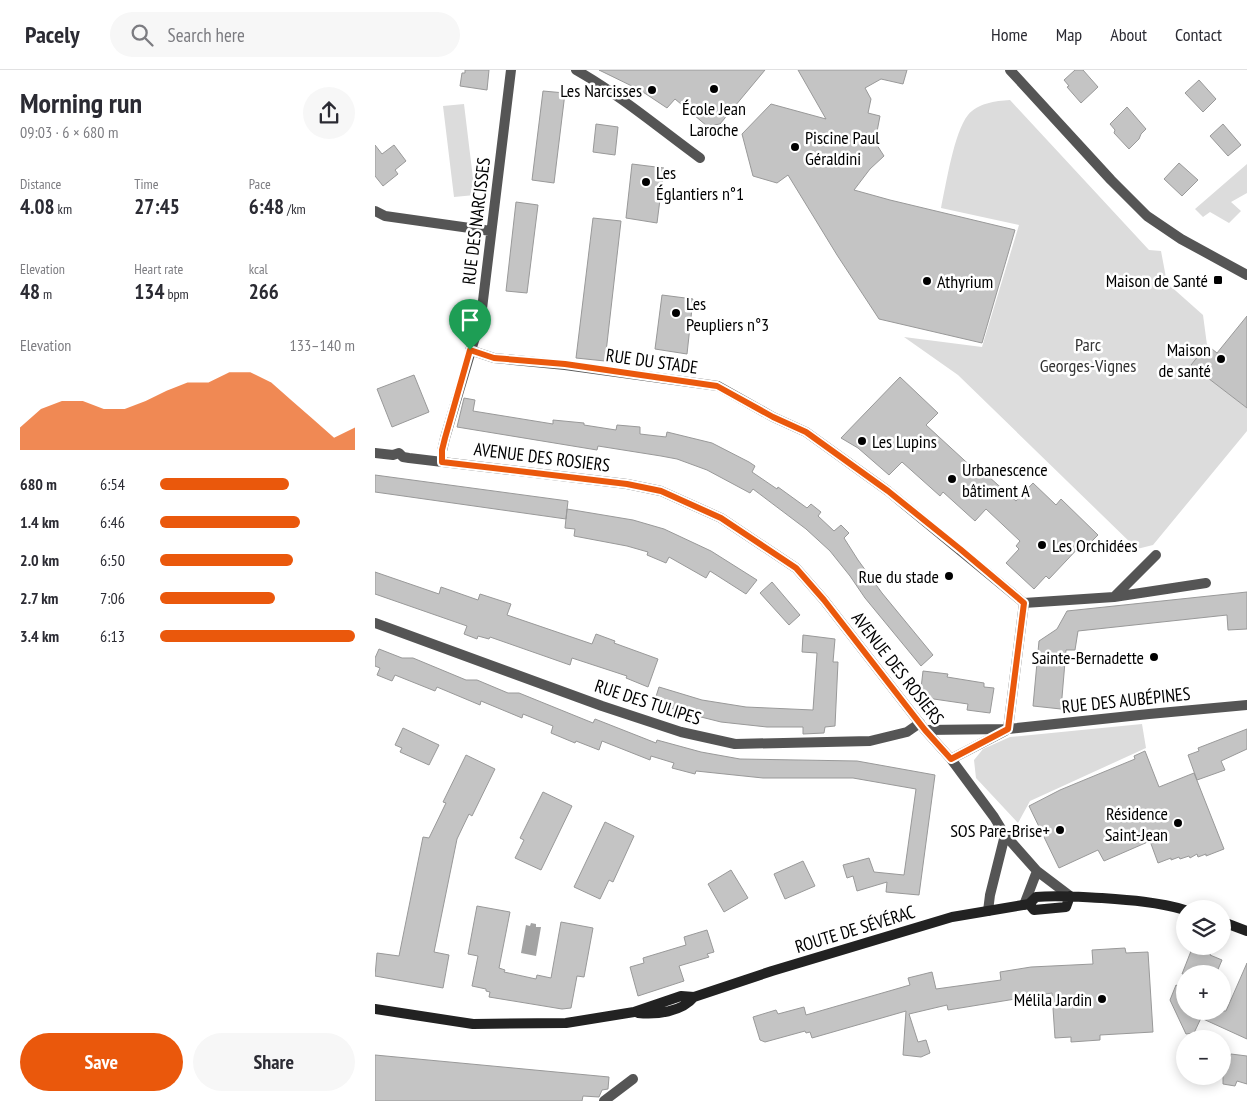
<!DOCTYPE html>
<html lang="en">
<head>
<meta charset="utf-8">
<style>
	body { margin:0; font-family:"PT Sans Narrow",sans-serif; background:#f7f7f7; color:#2b2b33; height:100vh; display:flex; flex-direction:column; font-size:19px; white-space:nowrap }
	* { box-sizing:border-box; margin:0 }
	p { font-size:16px; color:#7c7c81 }
	.icon { flex:none; width:28px; height:28px; fill:none; stroke:currentColor; stroke-width:2; stroke-linecap:round; stroke-linejoin:round }
	.map { position:relative; flex:1; overflow:hidden }
	.details { display:flex; flex-direction:column; background:#fff; width:375px }
	.details>* { flex:none }
	.controls { position:absolute; left:801px; top:830px; display:grid; gap:10px }
	.controls a { display:grid; place-items:center; width:55px; height:55px; border-radius:50%; background:#fff; box-shadow:0 2px 12px #0003; font-size:25px }
	.pin { position:absolute; display:grid; place-items:center; width:42px; height:42px; color:#fff; margin:-51px -21px; border-radius:50% 50% 50% 0; rotate:-45deg; box-shadow:0 0 5px #0007 }
	.pin .icon { rotate:45deg }
	.round { display:grid; place-items:center; flex:none; width:52px; height:52px; border-radius:26px; background:#f7f7f7 }
	.head { display:flex; align-items:center; justify-content:space-between; height:85px; padding:0 20px }
	h1 { font-size:28px; font-weight:700; line-height:38px }
	.figures { display:grid; grid-template-columns:repeat(3,1fr); gap:8px; height:85px; padding:5px 20px }
	.figures div { display:grid; align-content:center }
	.figures b { font-size:21px; font-weight:700 }
	.figures small { font-size:14px; font-weight:400 }
	.figures p { font-size:14px }
	.chart { height:140px; padding:10px 20px }
	.chart p { display:flex; justify-content:space-between }
	.chart svg { width:100%; height:90px; margin-top:5px; fill:#ea580c; opacity:.7 }
	.action { display:flex; gap:10px; margin-top:auto; padding:10px 20px }
	.action a { flex:1; height:58px; border-radius:30px; background:#ea580c; color:#fff; font-size:20px; font-weight:700; line-height:58px; text-align:center }
	.action a+a { background:#f7f7f7; color:#2b2b33 }
	ul { padding:0 20px; list-style:none; font-size:16px }
	li { display:grid; grid-template-columns:80px 60px 1fr; align-items:center; height:38px }
	li i { height:12px; border-radius:6px; background:#ea580c }
	header { display:flex; align-items:center; gap:30px; box-sizing:border-box; height:70px; padding:0 25px; background:#fff; border-bottom:1px solid #e1e1e2 }
	header strong { font-size:24px }
	nav { display:flex; gap:28px; margin-inline-start:auto; font-size:18px }
	.search { width:350px; height:45px; background:#f7f7f7; display:flex; align-items:center; gap:12px; box-sizing:border-box; padding:0 18px; border-radius:28px; color:#7c7c81; font-size:19px }
	main { display:flex; flex:1; min-height:0 }
	.map>svg:first-child { display:block }
</style>
</head>
<body>
<header>
<strong>Pacely</strong>
<div class="search"><svg class="icon" aria-label="search" viewBox="0 0 24 24"><circle cx="10" cy="10" r="6"/><path d="M15 15l6 6"/></svg>Search here</div>
<nav><a>Home</a><a>Map</a><a>About</a><a>Contact</a></nav>
</header>
<main>
<section class="details">
<div class="head"><div><h1>Morning run</h1><p>09:03 · 6 × 680 m</p></div><a class="round"><svg class="icon" aria-label="share" viewBox="0 0 24 24"><path d="M12 15V3M7 8l5-5 5 5M5 13v7h14v-7"/></svg></a></div>
<div class="figures">
<div><p>Distance</p><b>4.08<small> km</small></b></div>
<div><p>Time</p><b>27:45</b></div>
<div><p>Pace</p><b>6:48<small> /km</small></b></div>
</div>
<div class="figures">
<div><p>Elevation</p><b>48<small> m</small></b></div>
<div><p>Heart rate</p><b>134<small> bpm</small></b></div>
<div><p>kcal</p><b>266</b></div>
</div>
<div class="chart"><p><span>Elevation</span>133–140 m</p>
<svg viewBox="0 0 160 44" preserveAspectRatio="none"><path d="M0 44V33L10 24L20 20L30 20L40 24L50 24L60 20L70 15L80 11L90 11L100 6L110 6L120 11L130 20L140 29L150 38L160 33V44z"/></svg>
</div>
<ul>
<li><b>680 m</b>6:54<i style="width:66%"></i></li>
<li><b>1.4 km</b>6:46<i style="width:72%"></i></li>
<li><b>2.0 km</b>6:50<i style="width:68%"></i></li>
<li><b>2.7 km</b>7:06<i style="width:59%"></i></li>
<li><b>3.4 km</b>6:13<i style="width:100%"></i></li>
</ul>
<div class="action"><a>Save</a><a>Share</a></div>
</section>
<div class="map">
<svg width="872" height="1031" viewBox="0 0 872 1031">
	<rect width="100%" height="100%" fill="#fff"/>
	<path fill="#dcdcdc" d="M635,30L774,180L786,181L792,213L828,245L832,275L817,295L872,338V361L778,475L762,479L583,305L529,267L607,277L644,155L566,138C571,115 579,62 593,45C603,33 620,31 635,30Z
		M89,34L100,125L79,127L68,36Z
		M872,94V123L856,132L866,141L854,153L835,142L828,147L820,139Z
		M767,654L771,678L655,731L643,753L601,708L599,690L608,679L635,667Z"/>
	<path fill="#a3a3a3" d="M156,853L161,854V857H166L161,886L146,883L151,855L155,856Z"/>
	<path fill="#c4c4c4" stroke="#999" d="M90,0H114L112,20L85,16L87,3H90Z
		M224,0H390L345,54L332,56L300,29L292,38L265,20Z
		M423,0H532L528,14L506,9L490,18L496,29L493,43L505,46L500,72L509,86L495,99L479,120L515,130L640,160L607,273L504,249L462,185L413,105L402,113L378,106L367,64L396,34L451,49Z
		M700,0H708L723,17L706,33L692,17L694,16L689,10Z
		M824,10L841,29L828,42L810,23Z
		M168,21L190,23L179,113L157,110Z
		M752,37L771,59L766,64L764,69L754,79L739,63L740,60L735,54Z
		M221,54L243,57L240,85L218,82Z
		M848,54L866,75L853,86L835,66Z
		M0,75L7,84L19,75L31,91L20,100L23,104L8,116L0,106Z
		M804,93L823,110L807,126L789,109Z
		M257,94L289,98L282,153L251,148Z
		M141,132L163,135L152,223L131,221Z
		M218,148L246,151L230,291L201,288Z
		M287,225L318,229L312,284L280,279Z
		M872,246V338L816,295L832,275L842,283Z
		M39,305L54,342L17,357L2,319Z
		M525,307L563,343L551,355L601,401L604,398L641,431L658,413L681,435L686,429L723,465L711,477L708,473L674,509L671,506L659,519L631,493L644,479L641,476L645,471L611,439L600,451L568,422L565,426L527,392L514,405L483,378L466,368Z
		M89,328L100,330L98,341L178,354V350L209,353V355L241,360L242,355L265,357V364L291,367L292,362L337,373L374,392L380,396L377,402L402,419L403,417L432,438L436,434L446,442L443,446L459,461L466,455L474,463L469,468L483,490L507,523L558,585L546,596L490,528L475,506L455,481L431,459L378,419L375,423L332,400L302,389L286,386L223,376L222,380L82,357Z
		M0,405L193,431L191,449L0,422Z
		M192,439L258,450L289,459L336,481L382,510L371,524L335,501L331,508L294,487L291,493L272,485L273,482L252,476L199,466L200,459L190,458Z
		M0,502L64,524L66,517L103,530L105,524L136,534L132,545L217,574L221,564L240,571L239,573L283,589L273,617L251,608L252,606L197,588L195,595L115,567L114,569L103,566L102,569L89,564L92,556L0,524Z
		M397,512L425,545L414,555L385,523Z
		M872,522V559L853,560L852,545L703,561L700,580H691L686,639L658,636L664,571L682,559L692,541Z
		M428,565L460,569L458,592H463L460,656L450,657L449,663L428,664V657H392L346,652L322,646L279,633L284,617L327,630L371,637L438,640L442,583L427,582Z
		M4,579L27,588H38L91,610H102L133,623H144L218,653L220,649L281,673L282,670L326,682L365,689L482,691L560,705L544,825L511,822L512,812L482,821L478,806L472,808L468,795L494,788L499,802L529,805L541,719L478,708H388L321,701L320,704L297,698L299,693L276,686L275,690L227,671L224,680L201,671L200,673L176,663L178,656L148,644L147,648L106,631L105,635L62,617L60,621L20,605L17,611L2,605L5,598L0,596V588Z
		M548,601L573,604L572,607L609,613V617L619,618L615,643L592,640L593,634L545,627Z
		M28,658L64,675L54,695L25,682L27,678L20,675Z
		M872,659V679L846,691L850,700L822,710L813,685L824,681L823,678Z
		M770,681L784,717L819,703L849,779L831,786V784L823,787L822,784L815,788L814,786L805,789L804,787L796,790V788L783,793L775,771L729,791L723,780L684,798L654,736L685,720L760,689L759,686Z
		M91,685L120,699L97,746L94,744L82,769L59,882L74,885L68,918L0,906L2,883L24,886L48,767L54,768L71,733L68,732Z
		M168,722L197,736L166,800L140,788L149,770L145,768Z
		M230,752L259,766L238,812L234,810L225,829L199,817Z
		M428,791L440,816L410,829L399,804Z
		M356,800L373,828L349,842L333,814Z
		M102,836L135,842L124,898L130,900L129,902L161,909L162,905L176,908L186,852L218,858L209,907L202,906L196,938L187,939L114,927L115,922L111,921V919L97,916L103,886L93,884Z
		M332,860L339,882L332,884L334,887L304,896L309,911L263,926L255,897L269,893L268,888L311,875L309,867Z
		M818,876H838L835,885L847,890L841,904H807Z
		M750,878L751,883L773,882L778,962L725,965V970L696,972V967L680,968L677,923L573,940L572,935L534,944L543,972L551,970L555,983L546,987L528,985L531,941L437,968L435,962L431,963L430,961L390,972L385,970L378,947L401,940L403,944L429,937L431,945L535,915L533,908L557,902L561,919L626,910L625,902L656,897L718,894L717,880Z
		M872,893V969L826,948L819,963L811,964L795,930L801,915L810,919V941H851Z
		M856,984L872,986V1014L862,1011L860,1016L848,1014V1005Z
		M0,985L234,1007L233,1019L227,1020L224,1027L208,1026L207,1031H0Z"/>
	<g fill="none" stroke-linecap="round" stroke-linejoin="round">
		<path stroke="#555" stroke-width="10" d="M201,0C245,25 284,58 325,88
			M635,0L736,110L772,146L806,169L872,205
			M0,141L10,146L116,161
			M95,280L119,288L190,295L343,316L398,347L431,362L513,421L649,533
			M0,383L18,385L24,383L28,387L34,388L252,414L286,421L346,448L421,498L449,530L550,660L576,689L619,747L630,765L662,801L695,826
			M67,392V381L70,368L106,247L136,0
			M739,527L781,485
			M649,533L739,527L831,513
			M0,553L227,636L306,662L360,674L495,671L532,662L545,653
			M633,659L649,533
			M550,660L633,659L774,644L872,635
			M576,689L630,661
			M649,835L662,801
			M613,841L615,825L630,765
			M229,1031L258,1009"/>
		<path stroke="#222" stroke-width="10" d="M654,834L659,840L691,837L695,826
			M848,852L872,861
			M0,939L98,954L191,953L259,942L306,926L319,927L397,901L577,847L654,834L661,827C683,825 704,827 726,828C754,830 783,832 810,840
			M263,943C281,945 307,942 319,927"/>
	</g>
	<g fill="none" stroke-linecap="round" stroke-linejoin="round">
		<defs>
			<path id="route" d="M95,280L119,288L190,294L342,316L398,347L431,362L513,421L585,479L649,533L633,659L576,689L550,660L449,530L421,498L346,448L286,421L252,414L67,392V380L70,368Z"/>
		</defs>
		<use href="#route" stroke="#fff" stroke-width="10"/>
		<use href="#route" stroke="#ea580c" stroke-width="6"/>
	</g>
	<g fill="#000" stroke="#fff" stroke-width="2">
		<circle cx="339" cy="19" r="5"/>
		<circle cx="277" cy="20" r="5"/>
		<circle cx="420" cy="77" r="5"/>
		<circle cx="271" cy="112" r="5"/>
		<rect x="838" y="205" width="10" height="10" rx="2.5"/>
		<circle cx="552" cy="211" r="5"/>
		<circle cx="301" cy="243" r="5"/>
		<circle cx="846" cy="289" r="5"/>
		<circle cx="487" cy="371" r="5"/>
		<circle cx="577" cy="409" r="5"/>
		<circle cx="667" cy="475" r="5"/>
		<circle cx="574" cy="506" r="5"/>
		<circle cx="779" cy="587" r="5"/>
		<circle cx="803" cy="753" r="5"/>
		<circle cx="685" cy="760" r="5"/>
		<circle cx="727" cy="929" r="5"/>
	</g>
	<g text-anchor="middle" dominant-baseline="central" stroke-width="5" stroke-linejoin="round" paint-order="stroke">
		<g font-size="18" fill="#000" stroke="#fff" text-anchor="end">
			<text x="267" y="20">Les Narcisses</text>
			<text x="339" y="38" text-anchor="middle">École Jean<tspan x="339" dy="21">Laroche</tspan></text>
			<text x="430" y="67" text-anchor="start">Piscine Paul<tspan x="430" dy="21">Géraldini</tspan></text>
			<text x="281" y="102" text-anchor="start">Les<tspan x="281" dy="21">Églantiers n°1</tspan></text>
			<text x="833" y="210">Maison de Santé</text>
			<text x="562" y="211" text-anchor="start">Athyrium</text>
			<text x="311" y="233" text-anchor="start">Les<tspan x="311" dy="21">Peupliers n°3</tspan></text>
			<text x="836" y="279">Maison<tspan x="836" dy="21">de santé</tspan></text>
			<text x="497" y="371" text-anchor="start">Les Lupins</text>
			<text x="587" y="399" text-anchor="start">Urbanescence<tspan x="587" dy="21">bâtiment A</tspan></text>
			<text x="677" y="475" text-anchor="start">Les Orchidées</text>
			<text x="564" y="506">Rue du stade</text>
			<text x="769" y="587">Sainte-Bernadette</text>
			<text x="793" y="743">Résidence<tspan x="793" dy="21">Saint-Jean</tspan></text>
			<text x="675" y="760">SOS Pare-Brise+</text>
			<text x="717" y="929">Mélila Jardin</text>
		</g>
		<g font-size="18" fill="#000" stroke="#fff">
			<text transform="translate(101 151) rotate(-83)">RUE DES NARCISSES</text>
			<text transform="translate(277 291) rotate(8)">RUE DU STADE</text>
			<text transform="translate(167 387) rotate(7)">AVENUE DES ROSIERS</text>
			<text transform="translate(523 598) rotate(52)">AVENUE DES ROSIERS</text>
			<text transform="translate(751 630) rotate(-6)">RUE DES AUBÉPINES</text>
			<text transform="translate(273 632) rotate(18)">RUE DES TULIPES</text>
			<text transform="translate(480 859) rotate(-17)">ROUTE DE SÉVÉRAC</text>
		</g>
		<g font-size="18" fill="#333" stroke="#fff">
			<text x="713" y="274">Parc<tspan x="713" dy="21">Georges-Vignes</tspan></text>
		</g>
	</g>
</svg>
<div class="controls">
<a><svg class="icon" aria-label="layers" viewBox="0 0 24 24"><path d="M12 4l9 5-9 5-9-5zM3 14l9 5 9-5"/></svg></a>
<a>+</a>
<a>−</a>
</div>
<div class="pin" style="left:95px;top:280px;background:#1e9e55"><svg class="icon" aria-label="arrive" viewBox="0 0 24 24"><path d="M6 21V4h12l-3 4 3 4H6"/></svg></div>
</div>
</main>
</body>
</html>
